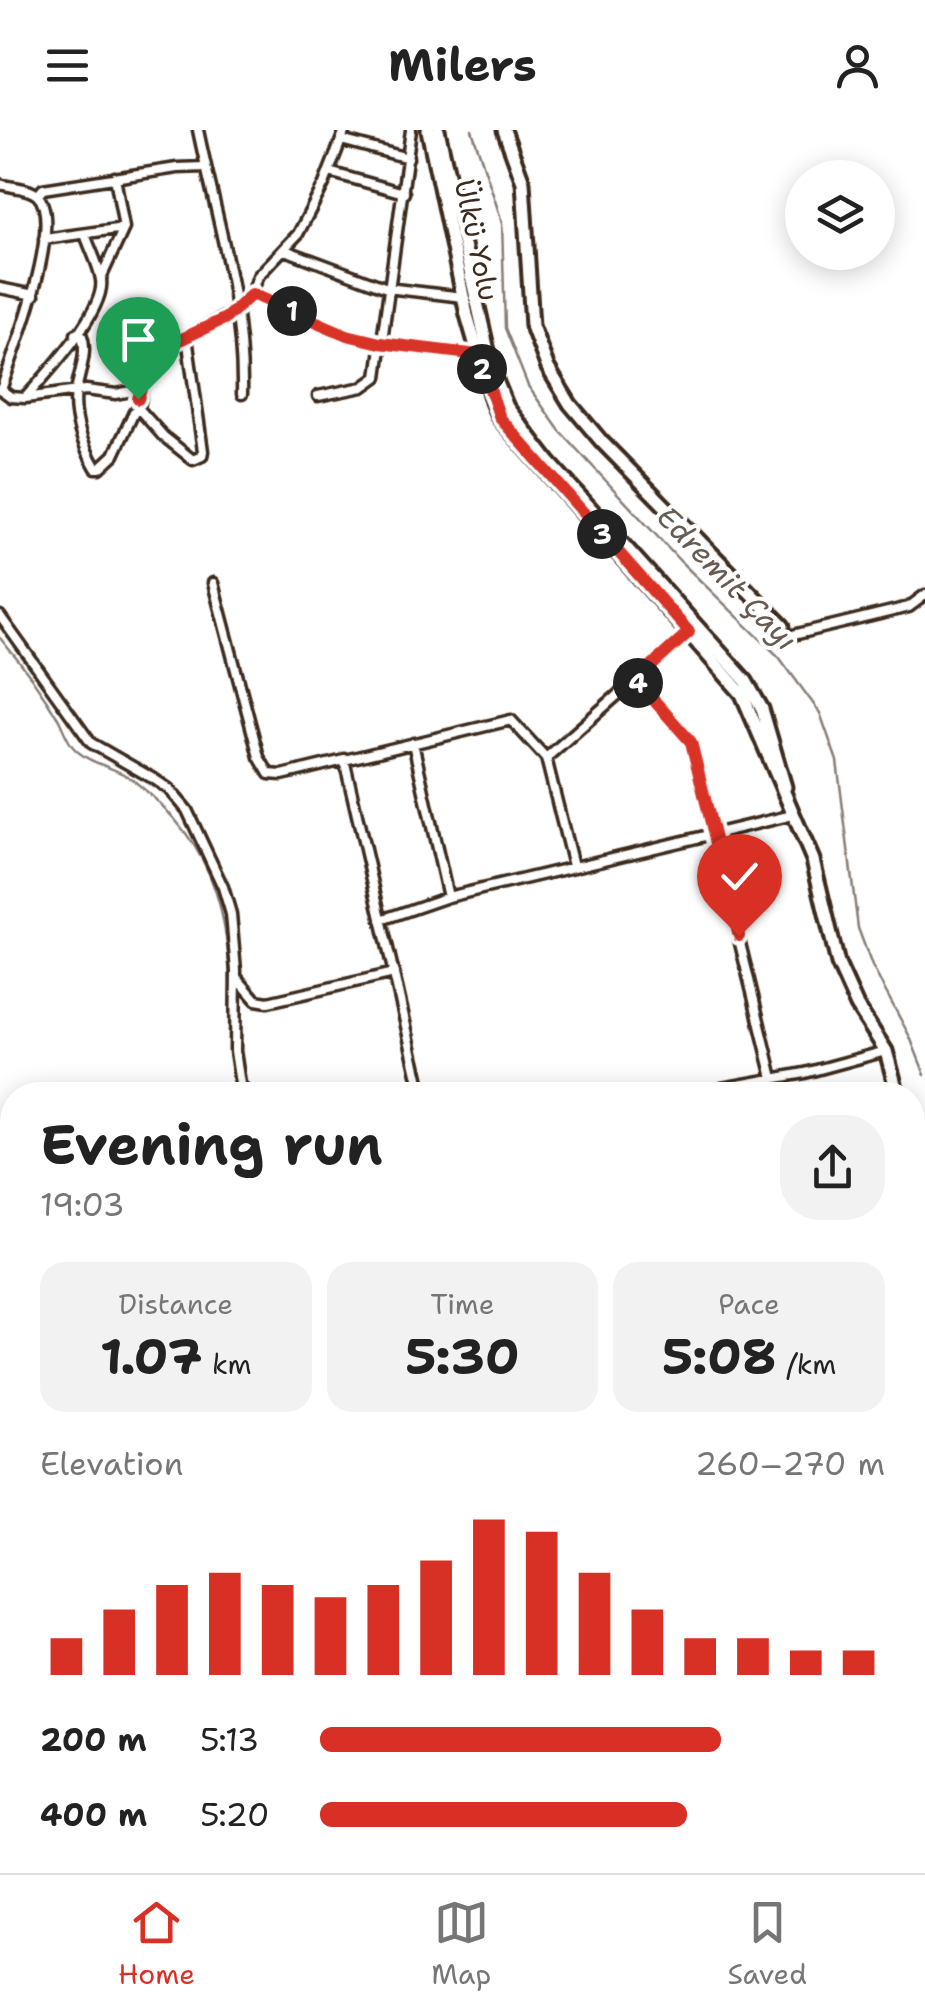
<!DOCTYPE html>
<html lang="en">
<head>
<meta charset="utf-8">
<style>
	body { margin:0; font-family:"Shantell Sans",sans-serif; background:#f2f2f2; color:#222; height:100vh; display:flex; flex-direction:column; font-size:38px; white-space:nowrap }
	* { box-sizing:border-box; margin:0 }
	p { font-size:32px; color:#767676 }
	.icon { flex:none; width:55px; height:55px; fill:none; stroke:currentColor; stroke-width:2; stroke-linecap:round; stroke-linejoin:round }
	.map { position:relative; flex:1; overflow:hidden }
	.side { position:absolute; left:0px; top:952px; width:925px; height:792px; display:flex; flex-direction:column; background:#fff; border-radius:40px 40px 0 0; box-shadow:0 5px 25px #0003 }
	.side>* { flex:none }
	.tools { position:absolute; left:785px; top:30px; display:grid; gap:20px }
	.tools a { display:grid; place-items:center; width:110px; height:110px; border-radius:50%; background:#fff; box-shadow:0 5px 25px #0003; font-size:50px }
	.pin { position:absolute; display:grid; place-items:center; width:85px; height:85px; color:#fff; margin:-102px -42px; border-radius:50% 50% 50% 0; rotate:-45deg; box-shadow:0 0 10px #0007 }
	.pin .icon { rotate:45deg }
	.km { position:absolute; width:50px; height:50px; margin:-25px; border-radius:50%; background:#222; color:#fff; font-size:28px; line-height:50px; text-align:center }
	.round { display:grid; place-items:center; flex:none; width:105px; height:105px; border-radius:40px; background:#f2f2f2 }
	.head { display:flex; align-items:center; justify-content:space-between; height:170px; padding:0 40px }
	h1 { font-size:55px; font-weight:700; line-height:75px }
	.stats { display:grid; grid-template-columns:repeat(3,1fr); gap:15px; height:170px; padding:10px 40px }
	.stats div { display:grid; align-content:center; border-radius:25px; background:#f2f2f2; text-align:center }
	.stats b { font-size:50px; font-weight:700 }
	.stats small { font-size:28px; font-weight:400 }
	.stats p { font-size:28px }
	.chart { height:280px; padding:20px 40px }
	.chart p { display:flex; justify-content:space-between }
	.chart svg { width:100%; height:180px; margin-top:10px; stroke:#d93025; stroke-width:6 }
	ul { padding:0 40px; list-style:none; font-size:32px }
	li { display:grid; grid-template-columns:160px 120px 1fr; align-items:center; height:75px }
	li i { height:25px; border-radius:12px; background:#d93025 }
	header { display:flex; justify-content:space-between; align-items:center; height:130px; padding:0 40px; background:#fff; font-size:45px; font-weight:700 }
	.menu { display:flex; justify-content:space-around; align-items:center; height:140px; border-top:2px solid #e0e0e0; background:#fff; font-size:28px; color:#767676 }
	.menu a { display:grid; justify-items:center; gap:5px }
	.menu .active { color:#d93025 }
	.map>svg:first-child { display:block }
</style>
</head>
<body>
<header><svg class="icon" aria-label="menu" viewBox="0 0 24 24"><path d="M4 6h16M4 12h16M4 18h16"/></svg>Milers<svg class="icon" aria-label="person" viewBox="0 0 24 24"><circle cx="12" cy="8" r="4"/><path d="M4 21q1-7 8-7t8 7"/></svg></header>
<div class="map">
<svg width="925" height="1743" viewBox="0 0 925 1743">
	<rect width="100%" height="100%" fill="#fff"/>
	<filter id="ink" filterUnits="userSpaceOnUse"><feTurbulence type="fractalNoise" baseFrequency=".01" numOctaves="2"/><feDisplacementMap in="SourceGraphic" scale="20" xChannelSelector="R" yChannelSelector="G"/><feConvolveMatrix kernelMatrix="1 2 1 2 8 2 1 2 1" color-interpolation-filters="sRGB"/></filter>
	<g filter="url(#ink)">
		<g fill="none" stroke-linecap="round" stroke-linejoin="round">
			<path stroke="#887e77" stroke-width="2.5" d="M472,0L502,92L505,198L528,256L560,301L679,430L779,527L820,583L837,631L858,798L872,836L910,907L925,945
				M0,508C21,533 42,561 59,590C63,598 67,610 73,617C89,635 115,636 133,650C223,721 229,790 232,896
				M646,1732L649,1743"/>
			<defs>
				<path id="street" d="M198,0C216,87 244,174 242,264
					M341,10L408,28
					M329,42L404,63
					M0,54C12,58 28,57 37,65C66,91 12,227 1,260
					M38,65L43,59L177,38L205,37
					M44,109L124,98
					M285,120L387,158L463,167
					M101,148L124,98L115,47
					M0,158L34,165
					M252,164L347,205L380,213L478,225
					M76,204L82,206C88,222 79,244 76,261C72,286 83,316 96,338H100L114,325L134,282L139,279
					M187,207L203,321L202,326L193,330L163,306L139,279L144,248L163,218L230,184L252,164L258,146L298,104L324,54L345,0
					M0,259L11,267L25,268L86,260L116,264L132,261L141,251
					M318,266L363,257L377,247L411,0
					M25,268C46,245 106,180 101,150C99,135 90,119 85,104
					M213,453L259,627L269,644L282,645L511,590L546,628L573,736
					M0,486L91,613L154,649L169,659L187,680L223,757L231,784L236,841L235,921L240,954L248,965
					M789,506L909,477L925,465
					M635,550L691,613L773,948
					M413,613L448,767
					M546,628L689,502
					M344,629L422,965
					M381,790L448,767L793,685
					M237,848L256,870L268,872L394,843
					M722,958L805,943L886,921
					M0,1163L12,1170"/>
				<path id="secondary" d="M428,0L467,185L492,272L499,288L742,564L813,730L838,834L857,876L886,921L898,965
					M438,0L493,243L507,277L549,332L746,551L762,579L785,657
					M504,0L523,52L532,196L548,238L570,274L602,312L783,496
					M912,1087L925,1154"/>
			</defs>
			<use href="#street" stroke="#3b2a1e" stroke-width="15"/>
			<use href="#secondary" stroke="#3b2a1e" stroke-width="19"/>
			<use href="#street" stroke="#fff" stroke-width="8"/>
			<use href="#secondary" stroke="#fff" stroke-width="11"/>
		</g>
	</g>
	<g fill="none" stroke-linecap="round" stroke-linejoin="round" filter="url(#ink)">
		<defs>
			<path id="route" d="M138,269L144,248L163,218L226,188L252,164L347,205L380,213L478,225L500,288L689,502L636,550L691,612L739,806"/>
		</defs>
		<use href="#route" stroke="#fff" stroke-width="20"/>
		<use href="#route" stroke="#d93025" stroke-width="12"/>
	</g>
	<g text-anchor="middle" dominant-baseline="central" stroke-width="8" stroke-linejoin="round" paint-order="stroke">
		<g font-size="28" fill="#3b2a1e" stroke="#fff">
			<text transform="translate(477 110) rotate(78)">Ülkü Yolu</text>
		</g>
		<g font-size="30" font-style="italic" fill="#685b52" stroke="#fff">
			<text transform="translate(727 448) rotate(46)">Edremit Çayı</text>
		</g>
	</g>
</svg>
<div class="tools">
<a><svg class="icon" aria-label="layers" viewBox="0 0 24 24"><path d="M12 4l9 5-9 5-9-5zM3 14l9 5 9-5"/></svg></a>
</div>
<div class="pin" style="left:138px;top:269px;background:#1e9e55"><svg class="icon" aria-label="arrive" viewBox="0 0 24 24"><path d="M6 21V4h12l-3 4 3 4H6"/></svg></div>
<div class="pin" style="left:739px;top:806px;background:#d93025"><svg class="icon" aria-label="check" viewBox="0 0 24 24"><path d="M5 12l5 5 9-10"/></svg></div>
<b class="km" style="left:292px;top:181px">1</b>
<b class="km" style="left:482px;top:239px">2</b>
<b class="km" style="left:602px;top:404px">3</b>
<b class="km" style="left:638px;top:553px">4</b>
<section class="side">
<div class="head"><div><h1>Evening run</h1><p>19:03</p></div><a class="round"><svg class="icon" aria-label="share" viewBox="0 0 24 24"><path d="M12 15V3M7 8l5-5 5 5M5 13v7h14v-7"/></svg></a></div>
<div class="stats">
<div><p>Distance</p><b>1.07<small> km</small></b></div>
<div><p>Time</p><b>5:30</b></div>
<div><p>Pace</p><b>5:08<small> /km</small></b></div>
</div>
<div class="chart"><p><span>Elevation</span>260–270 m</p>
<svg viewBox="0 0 160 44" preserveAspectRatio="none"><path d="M5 44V35M15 44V28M25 44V22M35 44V19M45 44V22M55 44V25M65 44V22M75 44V16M85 44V6M95 44V9M105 44V19M115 44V28M125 44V35M135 44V35M145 44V38M155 44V38"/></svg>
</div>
<ul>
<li><b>200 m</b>5:13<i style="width:71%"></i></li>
<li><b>400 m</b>5:20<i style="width:65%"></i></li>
</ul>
</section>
</div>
<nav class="menu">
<a class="active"><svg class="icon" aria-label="home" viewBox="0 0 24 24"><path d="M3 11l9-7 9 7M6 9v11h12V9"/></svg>Home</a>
<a><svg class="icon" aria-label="map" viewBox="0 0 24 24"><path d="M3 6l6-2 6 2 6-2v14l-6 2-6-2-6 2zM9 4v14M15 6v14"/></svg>Map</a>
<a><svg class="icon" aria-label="saved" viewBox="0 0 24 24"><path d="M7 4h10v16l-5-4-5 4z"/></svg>Saved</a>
</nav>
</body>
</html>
